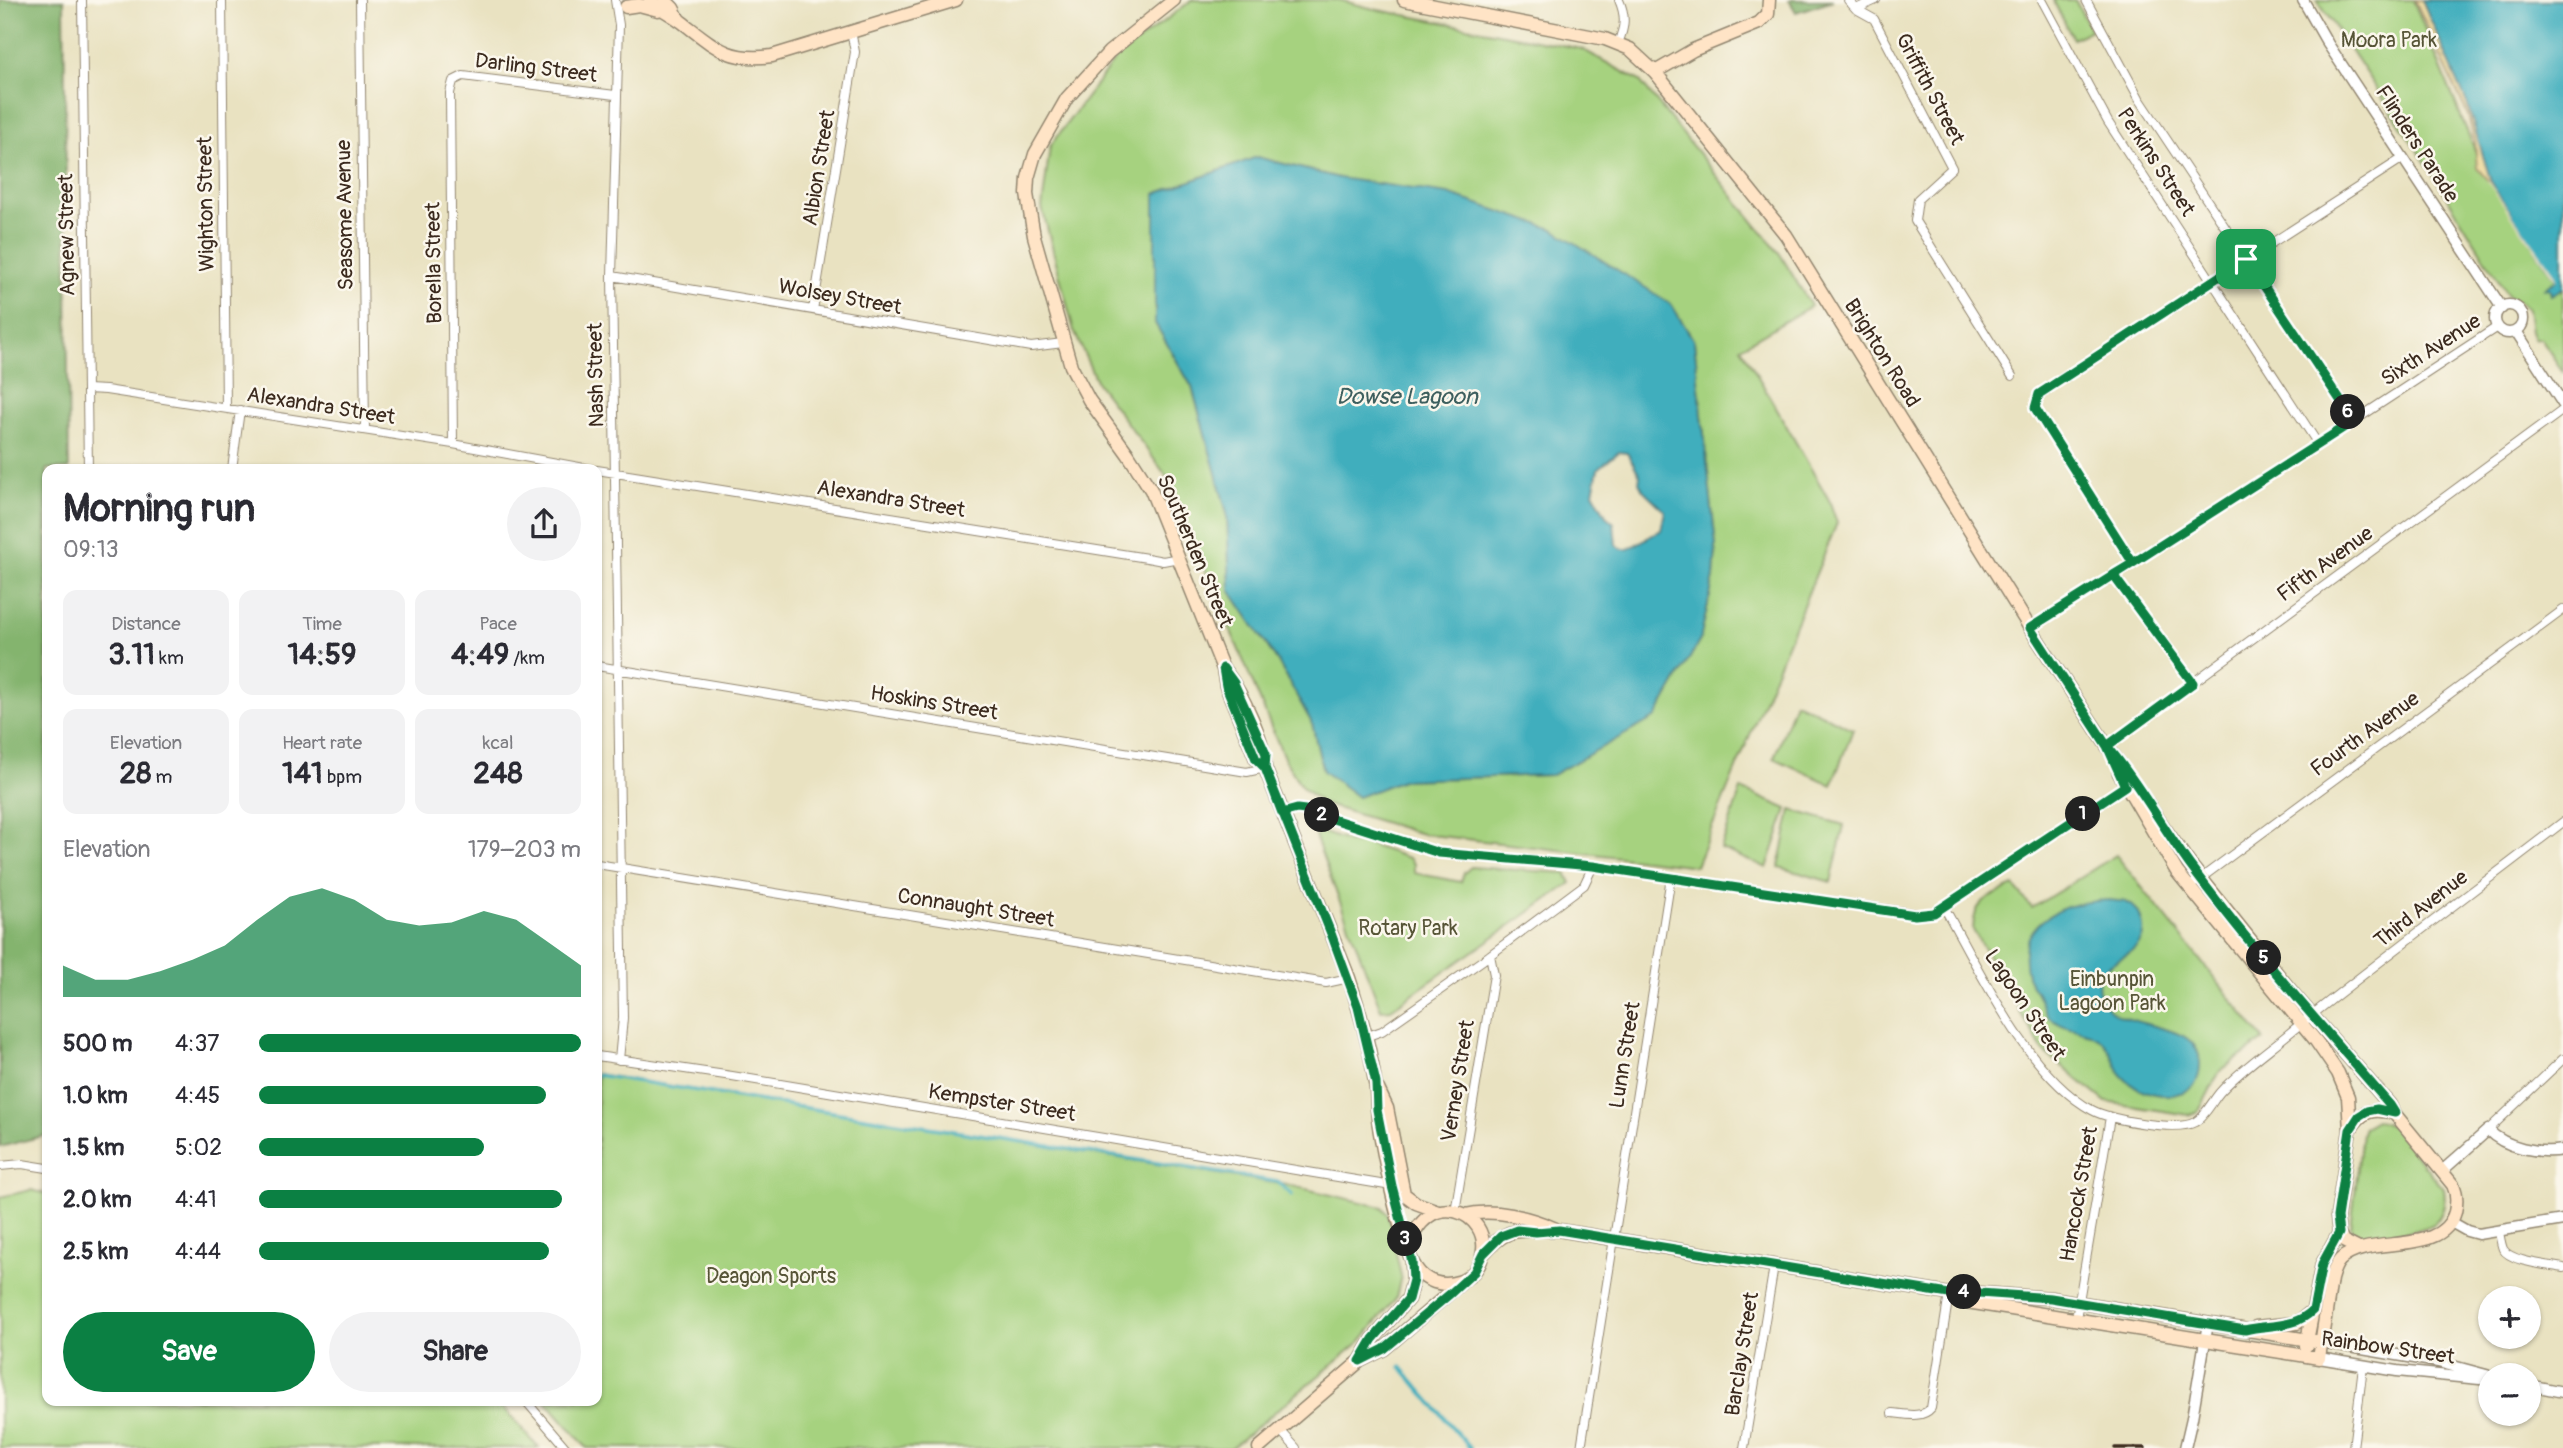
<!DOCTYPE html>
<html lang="en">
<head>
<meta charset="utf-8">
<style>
	body { margin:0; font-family:Pangolin,sans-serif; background:#f2f2f3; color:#2b2b33; height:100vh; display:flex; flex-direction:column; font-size:26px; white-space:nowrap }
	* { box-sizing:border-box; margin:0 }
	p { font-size:23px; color:#7c7c81 }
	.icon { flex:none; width:38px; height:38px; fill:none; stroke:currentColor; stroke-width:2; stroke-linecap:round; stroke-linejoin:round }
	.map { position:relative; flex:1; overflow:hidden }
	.sheet { position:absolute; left:42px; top:464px; width:560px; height:942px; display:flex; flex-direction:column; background:#fff; border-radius:14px; box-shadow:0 2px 5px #0004 }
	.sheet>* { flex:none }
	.tools { position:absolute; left:2478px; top:1286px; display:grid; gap:14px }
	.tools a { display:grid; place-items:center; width:63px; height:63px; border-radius:50%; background:#fff; box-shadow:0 2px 5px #0004; font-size:35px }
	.pin { position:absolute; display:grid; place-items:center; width:60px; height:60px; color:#fff; margin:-30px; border-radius:14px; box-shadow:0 4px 10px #0006 }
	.km { position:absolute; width:35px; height:35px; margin:-18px; border-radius:50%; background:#222; color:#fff; font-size:19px; line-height:35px; text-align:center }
	.round { display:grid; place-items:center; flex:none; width:74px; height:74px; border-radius:37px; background:#f2f2f3 }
	.summary { display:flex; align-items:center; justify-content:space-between; height:119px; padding:0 21px }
	h1 { font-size:38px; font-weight:700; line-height:52px }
	.stats { display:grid; grid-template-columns:repeat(3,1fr); gap:10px; height:119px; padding:7px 21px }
	.stats div { display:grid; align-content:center; border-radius:14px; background:#f2f2f3; text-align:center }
	.stats b { font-size:30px; font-weight:700 }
	.stats small { font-size:19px; font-weight:400 }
	.stats p { font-size:19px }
	.chart { height:196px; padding:14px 21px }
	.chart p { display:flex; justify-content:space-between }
	.chart svg { width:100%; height:126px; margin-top:7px; fill:#0b8043; opacity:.7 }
	.button { display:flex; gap:14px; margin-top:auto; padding:14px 21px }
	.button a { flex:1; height:80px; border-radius:42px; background:#0b8043; color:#fff; font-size:28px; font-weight:700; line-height:80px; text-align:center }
	.button a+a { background:#f2f2f3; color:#2b2b33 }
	ul { padding:0 21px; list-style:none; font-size:23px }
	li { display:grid; grid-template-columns:112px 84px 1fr; align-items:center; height:52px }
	li i { height:18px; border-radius:9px; background:#0b8043 }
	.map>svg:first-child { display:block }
</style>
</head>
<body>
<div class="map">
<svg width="2563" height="1448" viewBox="0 0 2563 1448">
	<rect width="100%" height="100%" fill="#fbf7ec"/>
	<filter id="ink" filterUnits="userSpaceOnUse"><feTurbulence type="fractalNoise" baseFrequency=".0143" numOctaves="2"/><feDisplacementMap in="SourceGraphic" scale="14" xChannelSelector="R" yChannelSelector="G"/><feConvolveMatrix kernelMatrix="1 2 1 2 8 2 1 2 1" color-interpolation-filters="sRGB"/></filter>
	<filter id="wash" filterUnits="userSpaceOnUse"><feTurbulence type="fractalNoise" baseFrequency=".00686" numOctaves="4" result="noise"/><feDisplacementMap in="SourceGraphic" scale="28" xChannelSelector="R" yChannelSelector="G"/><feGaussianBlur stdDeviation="1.57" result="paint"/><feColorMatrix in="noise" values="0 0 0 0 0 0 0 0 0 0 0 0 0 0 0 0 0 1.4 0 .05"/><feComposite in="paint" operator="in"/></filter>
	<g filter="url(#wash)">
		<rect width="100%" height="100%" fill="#e9e2c1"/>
		<path fill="#a6d27f" stroke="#707e4e" stroke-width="2" fill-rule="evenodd" d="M1192,0H1339L1378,10L1582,49L1640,81L1780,254L1811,306L1741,347L1829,500L1837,523L1696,866L1422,834L1323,804L1302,787L1285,760L1165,474L1097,383L1074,331L1042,208L1050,146L1116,58ZM1257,157L1339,178L1636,283L1671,304L1694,341L1716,546L1714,577L1700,640L1656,716L1552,775L1402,780L1323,771L1312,723L1278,662L1230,590L1227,513L1192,387L1155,323V194Z
			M2053,0H2075L2091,30L2073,39Z
			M2317,0H2413L2484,172L2563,283V372L2541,339L2534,338L2531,331L2528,309L2521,302L2509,297L2426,163Z
			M1795,702L1853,729L1832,785L1774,758Z
			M1741,789L1787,809L1767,868L1721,849Z
			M1791,810L1844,825L1831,882L1779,867Z
			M1322,832L1355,844L1361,842L1409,858L1414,864V873L1461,882L1464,873L1471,867L1566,873L1571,883L1391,1009L1381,1010L1315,836Z
			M2116,855L2264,1040L2220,1071L2199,1111L2188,1115L2106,1102L2043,1051L1973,930C1974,898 1989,898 2014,886L2032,908Z
			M597,1074L1293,1186L1382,1207L1388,1215L1401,1276L1396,1298L1361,1341L1231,1448H587L545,1400H597Z
			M2376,1120L2392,1126L2444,1189C2446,1202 2444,1215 2433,1224C2425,1230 2374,1239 2364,1236C2358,1235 2354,1232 2351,1227L2362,1133L2364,1127Z
			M31,1190L47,1194V1400H497L539,1448H0V1197Z"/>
		<path fill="#84b46e" stroke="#606f46" stroke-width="2" d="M0,0H64L69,469H47V1135L0,1147Z
			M1789,0H1833L1796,12Z"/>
		<path fill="#eeda9e" stroke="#94825e" stroke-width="2" d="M2415,0H2444L2497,191L2477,168L2475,142L2468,115Z"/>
		<path fill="#40aebd" stroke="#3e6c6e" stroke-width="2" fill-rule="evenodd" d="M2422,0H2563V288L2551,295L2550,289L2545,288L2556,280L2492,185L2467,103Z
			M1257,157L1339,178L1448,194L1553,229L1671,304L1694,341L1716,546L1714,577L1700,640L1656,717L1552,775L1402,780L1358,797L1323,771L1312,723L1278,662L1230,590L1227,513L1192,387L1155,323V194ZM1619,452L1627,453L1640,475L1639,482L1643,490L1665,511L1661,530L1628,549H1622L1616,545L1614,523L1607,517L1593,492L1598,469Z
			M2110,900C2115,901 2121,901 2126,902C2142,908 2149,933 2137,946C2123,963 2090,963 2100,996C2112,1035 2201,1014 2200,1065C2200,1072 2198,1080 2194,1085C2187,1092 2179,1094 2170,1095C2153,1096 2134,1089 2122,1076C2114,1067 2113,1052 2105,1044C2091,1028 2065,1032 2049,1017C2043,1011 2041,1000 2037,993C2034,987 2028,982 2027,975C2013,920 2066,901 2110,900Z"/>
		<path fill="#e9e2c1" d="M2486,178L2556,275V280L2488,183Z"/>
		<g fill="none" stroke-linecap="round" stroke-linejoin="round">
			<path stroke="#40aebd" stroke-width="3.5" d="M44,990L47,989
				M597,1075L1278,1182L1292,1195
				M1401,1367L1470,1448"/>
		</g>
	</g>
	<g filter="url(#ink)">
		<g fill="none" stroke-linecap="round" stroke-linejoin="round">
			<defs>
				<path id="minor" d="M82,0L88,469
					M222,0L226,408
					M360,0L365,430
					M615,0L619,25L612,276L623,1018L619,1060
					M1848,0L1856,9L1874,19L1952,168L1918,199L1915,221L2012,376
					M2042,0L2108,122L2318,444
					M2086,0L2139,98L2354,421
					M1856,9L1876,0
					M1618,43C1625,27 1626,16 1619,0
					M612,276L1031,347L1063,343
					M813,310L855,52L851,31
					M87,389L106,390L453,444L590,469
					M453,444L450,93L453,81L463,76L615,95
					M232,469L240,410
					M597,470L1147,558L1163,561L1179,558
					M2133,563L2035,408L2039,394L2403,158
					M2113,575L2193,683
					M2030,628L2354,421L2497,327
					M597,666L1247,772L1265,768
					M2107,746L2563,410
					M1282,813L1298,809L1305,810L1439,853L1593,866L1925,915L1944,907L2128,784
					M597,864L1326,983L1349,978
					M2189,887L2563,610
					M1944,907C1979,969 2028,1076 2092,1110C2110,1120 2178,1132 2195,1122C2206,1116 2213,1099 2222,1090C2241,1070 2265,1053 2287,1035C2377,962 2471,893 2563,822
					M1365,1037L1382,1031L1490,955L1584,885L1593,866
					M597,1056L732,1076L1392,1186
					M2488,1130L2563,1059
					M0,1166L22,1164L47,1168
					M1455,1212L1494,975L1490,955
					M2499,1232C2500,1237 2501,1244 2503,1249C2510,1262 2549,1265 2563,1268
					M2076,1319L2110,1117
					M525,1400L566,1448
					M1892,1413C1904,1414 1922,1419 1931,1408L1949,1294
					M1280,1430L1296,1448
					M1581,1448L1671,877
					M1744,1448L1774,1266
					M2353,1448L2363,1366"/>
				<path id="tertiary" d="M2303,0L2328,44L2502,308
					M2495 319a14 14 0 1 1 28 0a14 14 0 1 1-28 0Z
					M2516,331L2563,404
					M2442,1171L2488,1130C2505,1148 2539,1154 2563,1150
					M2451,1222L2467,1231L2478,1234L2563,1220
					M2321,1342L2438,1362L2490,1376
					M2319,1358L2397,1371L2490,1380
					M2529,1385L2563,1392
					M2185,1448L2192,1418L2208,1323"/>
				<path id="secondary" d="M650,0C661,10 671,14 682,22C715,47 728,62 772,56L956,0
					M665,0L673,8L679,20
					M1174,0L1109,52L1067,98L1035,154L1028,178L1027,194L1034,236L1071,366L1089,400L1128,454L1151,490L1223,669L1226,686L1256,759L1265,768L1349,978C1360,1012 1370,1047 1375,1082C1377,1090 1376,1099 1377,1108C1379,1137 1401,1247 1416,1268C1425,1282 1442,1287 1458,1282C1469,1279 1480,1268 1482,1256C1493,1212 1426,1183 1408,1250
					M1404,0L1605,39L1630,49L1655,72L1786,235L2030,628L2107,746L2189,863L2296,997L2390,1105L2394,1113L2453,1185C2457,1193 2457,1203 2455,1212C2442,1258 2368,1233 2340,1260C2335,1265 2333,1272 2331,1279L2319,1358L1967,1302L1949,1294L1558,1230C1521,1233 1511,1222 1483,1254
					M626,7L639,5L658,10
					M1655,72L1693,50L1759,23L1768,14L1769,0
					M1226,672C1242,693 1266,743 1265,768
					M2119,773L2177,872L2316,1041L2338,1073L2348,1097L2350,1130L2337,1217L2339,1233L2343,1241L2359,1249
					M1378,1089L1387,1108L1404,1194L1416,1203L1438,1211
					M2350,1130C2362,1110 2373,1108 2394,1113
					M1465,1215C1493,1208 1530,1217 1556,1229
					M1950,1294L1965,1292L2051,1298L2321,1342
					M2256,1327L2297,1323L2313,1310
					M2306,1346L2322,1264L2339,1233
					M1360,1361L1373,1339L1408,1299L1413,1280L1412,1264
					M1259,1448L1360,1361L1384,1349L1461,1283"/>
			</defs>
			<use href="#minor" stroke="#928670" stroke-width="10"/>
			<use href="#tertiary" stroke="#928670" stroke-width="13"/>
			<use href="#secondary" stroke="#928670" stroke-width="15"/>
			<use href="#minor" stroke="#fff" stroke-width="8"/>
			<use href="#tertiary" stroke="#fff" stroke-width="10"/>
			<use href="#secondary" stroke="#ffe4c6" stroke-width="12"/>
			<path stroke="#3b2a1e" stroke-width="3.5" d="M2115,1448H2145"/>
		</g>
	</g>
	<g fill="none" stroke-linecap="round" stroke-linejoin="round" filter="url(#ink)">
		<defs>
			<path id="route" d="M2246,259L2039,394L2035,408L2133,563L2030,628L2107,746L2125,786L1934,913L1915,915L1593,866L1439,853L1305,810L1297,809L1282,813L1265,768L1256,759L1226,686L1223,668L1234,683L1266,754L1265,768L1332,936L1358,1007L1376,1083L1377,1110L1392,1186L1412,1262L1413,1280L1408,1299L1373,1339L1360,1361L1384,1349L1451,1293L1474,1272L1483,1254L1501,1236L1517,1230L1536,1232L1559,1230L1949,1294L1965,1292L2051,1298L2245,1330C2270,1324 2294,1329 2313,1310L2322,1264L2339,1233L2337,1217L2350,1130L2359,1116L2367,1111L2377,1109L2395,1113L2390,1105C2322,1026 2251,948 2189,864C2161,825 2138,782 2107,746L2193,683L2113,575L2133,563L2354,421L2246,259"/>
		</defs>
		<use href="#route" stroke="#fff" stroke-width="14"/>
		<use href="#route" stroke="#0b8043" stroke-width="9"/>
	</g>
	<g text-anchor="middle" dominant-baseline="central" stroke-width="5" stroke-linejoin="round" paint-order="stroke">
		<g font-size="21" fill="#565436" stroke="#fbf7ec">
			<text x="2389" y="40">Moora Park</text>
			<text x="1408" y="928">Rotary Park</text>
			<text x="2112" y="979">Einbunpin<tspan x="2112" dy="24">Lagoon Park</tspan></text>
			<text x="771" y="1276">Deagon Sports</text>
		</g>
		<g font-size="21" fill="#3b2a1e" stroke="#fbf7ec">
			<text transform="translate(536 68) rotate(7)">Darling Street</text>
			<text transform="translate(1930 89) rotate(62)">Griffith Street</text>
			<text transform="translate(2417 144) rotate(57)">Flinders Parade</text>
			<text transform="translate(2156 162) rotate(57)">Perkins Street</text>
			<text transform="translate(819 168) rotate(-81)">Albion Street</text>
			<text transform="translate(206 204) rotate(-91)">Wighton Street</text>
			<text transform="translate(345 215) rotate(-91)">Seasome Avenue</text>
			<text transform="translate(67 235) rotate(-91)">Agnew Street</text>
			<text transform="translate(434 263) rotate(-91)">Borella Street</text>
			<text transform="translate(840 297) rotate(10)">Wolsey Street</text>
			<text transform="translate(2431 350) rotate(-33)">Sixth Avenue</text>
			<text transform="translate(1882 353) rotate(58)">Brighton Road</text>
			<text transform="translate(596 375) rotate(-91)">Nash Street</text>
			<text transform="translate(321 406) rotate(9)">Alexandra Street</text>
			<text transform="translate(891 499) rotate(9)">Alexandra Street</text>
			<text transform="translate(1195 551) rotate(67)">Southerden Street</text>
			<text transform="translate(2325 564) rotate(-36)">Fifth Avenue</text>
			<text transform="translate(934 703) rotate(9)">Hoskins Street</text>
			<text transform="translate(2365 734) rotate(-36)">Fourth Avenue</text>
			<text transform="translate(976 908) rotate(9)">Connaught Street</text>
			<text transform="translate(2421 909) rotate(-38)">Third Avenue</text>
			<text transform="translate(2025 1005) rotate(56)">Lagoon Street</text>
			<text transform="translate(1625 1055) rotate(-81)">Lunn Street</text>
			<text transform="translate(1458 1081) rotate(-81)">Verney Street</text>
			<text transform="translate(1002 1103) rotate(9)">Kempster Street</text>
			<text transform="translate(2079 1194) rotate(-80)">Hancock Street</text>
			<text transform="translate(2388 1348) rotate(8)">Rainbow Street</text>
			<text transform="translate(1742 1354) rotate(-81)">Barclay Street</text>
		</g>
		<g font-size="23" font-style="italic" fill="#3d5f5e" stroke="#fbf7ec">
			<text x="1407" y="396">Dowse Lagoon</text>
		</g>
	</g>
</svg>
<div class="tools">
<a>+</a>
<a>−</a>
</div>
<div class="pin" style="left:2246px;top:259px;background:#1e9e55"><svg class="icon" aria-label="arrive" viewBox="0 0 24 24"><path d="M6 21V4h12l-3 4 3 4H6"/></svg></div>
<b class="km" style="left:2083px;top:814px">1</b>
<b class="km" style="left:1322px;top:815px">2</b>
<b class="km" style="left:1405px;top:1239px">3</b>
<b class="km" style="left:1964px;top:1292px">4</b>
<b class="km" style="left:2264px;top:958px">5</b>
<b class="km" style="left:2348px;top:412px">6</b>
<section class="sheet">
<div class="summary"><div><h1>Morning run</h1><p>09:13</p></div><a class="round"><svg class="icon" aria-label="share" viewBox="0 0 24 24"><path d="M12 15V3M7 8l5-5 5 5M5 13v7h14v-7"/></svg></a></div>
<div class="stats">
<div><p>Distance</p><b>3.11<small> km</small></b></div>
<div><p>Time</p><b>14:59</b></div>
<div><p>Pace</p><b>4:49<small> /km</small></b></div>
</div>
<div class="stats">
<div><p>Elevation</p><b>28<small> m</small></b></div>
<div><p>Heart rate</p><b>141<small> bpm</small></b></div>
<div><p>kcal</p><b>248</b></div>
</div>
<div class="chart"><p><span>Elevation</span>179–203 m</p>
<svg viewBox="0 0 160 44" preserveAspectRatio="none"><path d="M0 44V33L10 38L20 38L30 35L40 31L50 26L60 17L70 9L80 6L90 10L100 17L110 19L120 18L130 14L140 17L150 25L160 33V44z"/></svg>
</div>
<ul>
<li><b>500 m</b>4:37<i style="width:100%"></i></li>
<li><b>1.0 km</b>4:45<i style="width:89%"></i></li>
<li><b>1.5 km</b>5:02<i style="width:70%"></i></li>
<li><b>2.0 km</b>4:41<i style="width:94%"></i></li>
<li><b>2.5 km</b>4:44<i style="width:90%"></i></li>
</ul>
<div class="button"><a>Save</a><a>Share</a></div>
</section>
</div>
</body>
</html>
